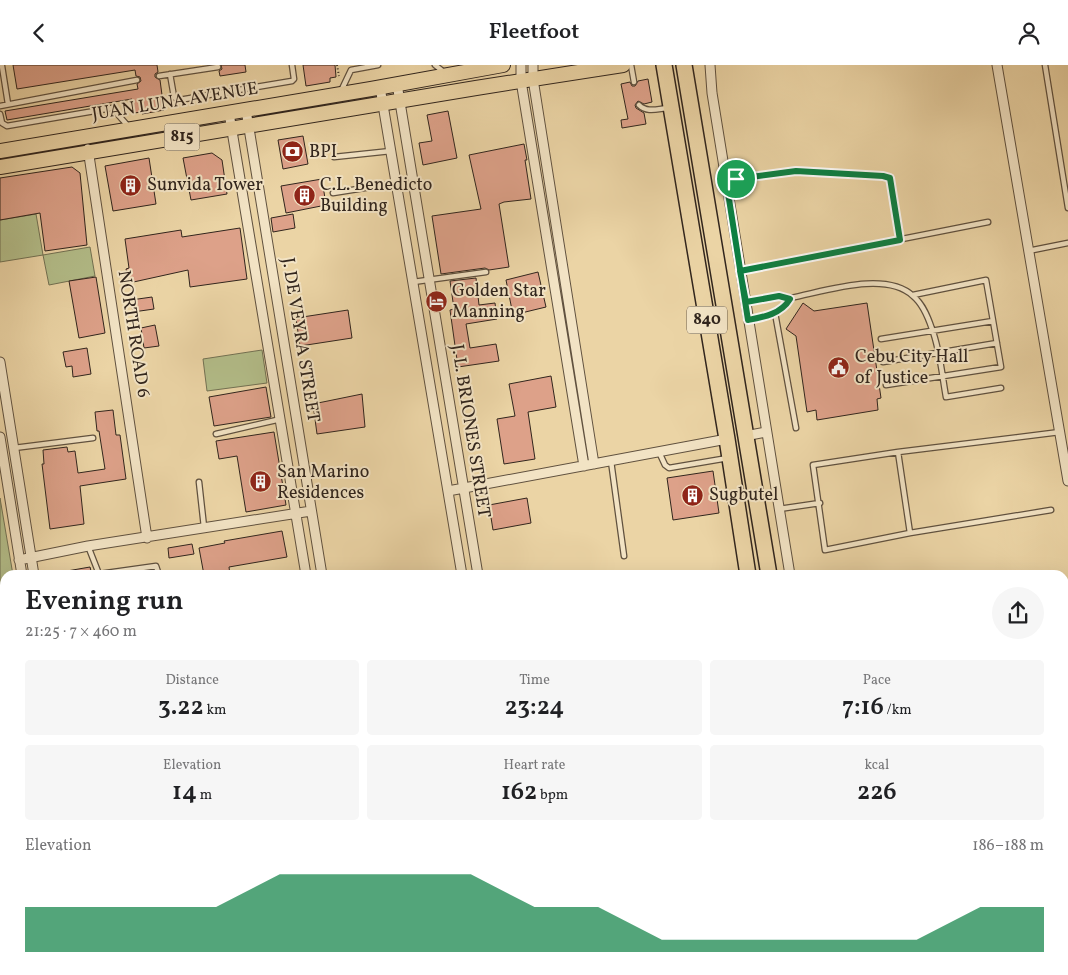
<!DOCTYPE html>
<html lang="en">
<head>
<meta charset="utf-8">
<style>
	body { margin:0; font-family:Vollkorn,serif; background:#f6f6f6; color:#202124; height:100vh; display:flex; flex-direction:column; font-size:19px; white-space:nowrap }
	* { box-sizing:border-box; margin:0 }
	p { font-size:16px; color:#757577 }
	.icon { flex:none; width:28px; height:28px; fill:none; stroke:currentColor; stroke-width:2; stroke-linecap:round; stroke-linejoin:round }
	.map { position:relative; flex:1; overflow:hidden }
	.panel { position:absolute; left:0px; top:505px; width:1069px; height:405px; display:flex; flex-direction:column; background:#fff; border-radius:15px 15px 0 0; box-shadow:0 5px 20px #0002 }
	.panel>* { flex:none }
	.pin { position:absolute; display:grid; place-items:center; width:42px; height:42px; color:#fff; margin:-21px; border:2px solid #fff; border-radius:50%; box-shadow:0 1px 5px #0007 }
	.round { display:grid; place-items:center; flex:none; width:52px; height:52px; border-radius:26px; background:#f6f6f6 }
	.head { display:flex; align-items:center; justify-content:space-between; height:85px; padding:0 25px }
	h1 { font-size:28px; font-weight:600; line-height:38px }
	.stats { display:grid; grid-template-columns:repeat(3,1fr); gap:8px; height:85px; padding:5px 25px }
	.stats div { display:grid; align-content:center; border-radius:5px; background:#f6f6f6; text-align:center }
	.stats b { font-size:25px; font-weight:600 }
	.stats small { font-size:14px; font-weight:400 }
	.stats p { font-size:14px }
	.chart { height:140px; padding:10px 25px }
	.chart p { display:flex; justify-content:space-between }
	.chart svg { width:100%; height:90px; margin-top:5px; fill:#0b8043; opacity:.7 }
	header { display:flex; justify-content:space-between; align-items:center; height:65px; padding:0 25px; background:#fff; font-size:22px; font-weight:600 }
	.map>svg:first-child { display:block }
</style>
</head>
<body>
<header><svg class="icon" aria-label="back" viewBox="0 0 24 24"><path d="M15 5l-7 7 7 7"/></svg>Fleetfoot<svg class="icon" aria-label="person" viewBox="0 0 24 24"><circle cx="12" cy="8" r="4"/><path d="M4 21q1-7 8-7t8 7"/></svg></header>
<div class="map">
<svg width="1068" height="910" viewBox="0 0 1068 910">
	<rect width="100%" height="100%" fill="#ebd4a5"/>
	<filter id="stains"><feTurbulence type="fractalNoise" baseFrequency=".004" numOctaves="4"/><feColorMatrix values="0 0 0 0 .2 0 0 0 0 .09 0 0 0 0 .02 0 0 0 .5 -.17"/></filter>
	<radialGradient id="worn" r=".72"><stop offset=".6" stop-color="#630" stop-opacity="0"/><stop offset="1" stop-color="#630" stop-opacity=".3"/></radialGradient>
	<path fill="#b3bd89" stroke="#727153" d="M36,149L43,190L90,182L95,211L49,220L43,190L0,197V155Z
		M262,285L267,318L207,326L203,294Z
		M0,433L13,510H5V905H79V910H0Z"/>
	<path fill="#dda189" stroke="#31251d" d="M13,0H157L158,7L155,9V12L160,15L164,45L142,49V47L134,48L132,34L7,55L5,46L138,24L137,19L141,16L140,12L136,11L135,5L17,24Z
		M221,0H245L246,7L220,11L219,6L222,4Z
		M303,0H335L336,12L330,13V17L306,21Z
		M648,14L652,37L644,39L638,36L635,40L636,43L644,48L646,59L622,63L621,55L628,54L621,19L630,17L632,21H635L638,16Z
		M448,46L457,93L423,100L419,78L432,76L427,50Z
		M303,71L308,99L283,104L278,75Z
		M524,79L527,95H525L531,134L504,137L499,139L509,202L489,205L485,203L441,209L432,151L481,144L469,90Z
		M212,88L222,95L227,129L191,135L183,93Z
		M149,93L156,139L113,146L105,101Z
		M72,102L80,108L87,180L45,186L40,148L0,155V113Z
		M322,114L326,140L286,148L281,121Z
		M293,149L295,163L273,167L271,153Z
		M240,163L247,214L190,222L188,205L129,218L126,204L129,203L125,174L181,165L182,172Z
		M538,207L546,242L513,250L506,215Z
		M96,212L105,268L79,273L69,216Z
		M476,213L479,240L495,238L497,254L466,259L470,283L496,279L499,296L458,302L450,245L454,244L450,216Z
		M152,232L154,244L133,247L131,235Z
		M803,238L814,246L867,238L881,333L877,334L878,345L817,355L816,345L807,347L796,271L786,264Z
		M348,245L352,273L300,281L296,253Z
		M155,260L159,281L144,283L141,263Z
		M87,283L91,309L73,312L72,301L66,302L63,287Z
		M551,311L556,342L528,347L535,394L504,399L497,354L515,351L509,319Z
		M266,322L271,352L214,361L209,332Z
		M362,329L365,362L317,369L313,339Z
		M113,345L116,370H120L126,414L80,421L84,459L50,464L42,399H44L43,385L67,382L68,387L75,386L78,408L105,404L99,366H97L95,347Z
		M274,367L286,440L246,447L237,391L219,394L216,376Z
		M713,406L719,448L673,455L667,413Z
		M527,433L531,458L493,465L489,440Z
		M282,466L287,492L229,502L230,510H204L199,483L225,478L224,476Z
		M192,479L194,489L169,493L168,483Z
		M90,502L92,510H67V506Z"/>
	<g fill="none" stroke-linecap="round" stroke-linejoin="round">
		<defs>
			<path id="lane" d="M435,0L445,8
				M631,0L634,17
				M1045,0L1068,143
				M2,1L8,39
				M170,9L174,32L179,35L292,16L294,14L292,0
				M159,11L218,2
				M341,26L351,5L378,0
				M639,40C647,48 657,44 668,43
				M0,41L137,15
				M0,49L2,58L7,61L112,43L129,62
				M334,92L391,86
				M726,115L796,106L883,111L890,113L900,175
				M333,128L396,118
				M1028,186L1068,178
				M740,206L988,157
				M413,217L486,207
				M746,237L779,231L790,233C823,227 885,205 913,231C923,239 928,252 932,264C940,285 942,310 946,332L1001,323
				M775,248L787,239L790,233
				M748,255L775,248L796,363
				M881,274L993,256
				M883,297L997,278
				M886,320L1001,302L986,215L913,230
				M216,369L281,354
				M14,383L93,373
				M659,387L665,400L669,403L728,393
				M898,387L910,468L1051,445
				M611,396L624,491
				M199,417L204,462
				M779,444L820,438
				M910,468L825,485L813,400L898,387L1060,367
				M88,481L99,509L156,501L159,510
				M1064,729L1068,744
				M0,813L5,846
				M0,895L5,894
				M228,905L229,910
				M115,910L119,905"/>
			<path id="street" d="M521,0V16L584,401
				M533,0V14L594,399
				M710,0L712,28L790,510
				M997,0L1068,416
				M397,19L478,510
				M380,22L462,510
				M246,45L322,510
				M229,48L306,510
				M88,84L147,473
				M0,297L34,510
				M745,371L766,367
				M0,372L22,510
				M448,426L727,374
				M19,495L88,481L311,446
				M1064,601H1068
				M1064,617L1068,616
				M90,905V910
				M103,905L104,910
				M372,905L373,910
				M388,905L389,910
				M527,905L528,910
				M543,905L544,910
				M675,905L676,910
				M856,905L857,910
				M989,905L990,910"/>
			<path id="primary" d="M0,86L371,24L503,0
				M0,102L476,23L623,0"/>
			<path id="highway" d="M664,0L727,374L748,510
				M684,0L769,510
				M816,905V910
				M835,905V910"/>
		</defs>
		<use href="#lane" stroke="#60513f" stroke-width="7"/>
		<use href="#street" stroke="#60513f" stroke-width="11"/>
		<use href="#primary" stroke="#31251d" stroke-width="16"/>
		<use href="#highway" stroke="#31251d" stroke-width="18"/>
		<path stroke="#31251d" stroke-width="2" stroke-dasharray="1 2.5" stroke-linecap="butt" d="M337,0L339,11"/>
		<use href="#lane" stroke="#f2e3c4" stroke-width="4.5"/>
		<use href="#street" stroke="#f2e3c4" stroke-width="9"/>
		<use href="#primary" stroke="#ebd4a5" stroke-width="14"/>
		<use href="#highway" stroke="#ebd4a5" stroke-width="15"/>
	</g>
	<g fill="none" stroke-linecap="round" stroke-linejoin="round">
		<defs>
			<path id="route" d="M736,114L726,115L748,255C764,252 781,249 790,234L779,231L746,237L740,206L900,175L890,113L883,111L796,106L736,114"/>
		</defs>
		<use href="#route" stroke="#fff" stroke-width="10"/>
		<use href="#route" stroke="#0b8043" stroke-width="6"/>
	</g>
	<defs>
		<symbol id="bank-disc" viewBox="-11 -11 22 22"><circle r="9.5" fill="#8f2418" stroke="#f2e3c4"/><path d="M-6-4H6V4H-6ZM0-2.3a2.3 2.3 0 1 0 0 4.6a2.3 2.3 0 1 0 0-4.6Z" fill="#fff"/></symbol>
		<symbol id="building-disc" viewBox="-11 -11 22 22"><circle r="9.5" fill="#8f2418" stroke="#f2e3c4"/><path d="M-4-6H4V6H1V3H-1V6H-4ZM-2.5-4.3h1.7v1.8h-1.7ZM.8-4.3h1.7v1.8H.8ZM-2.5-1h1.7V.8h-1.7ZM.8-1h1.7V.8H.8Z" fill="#fff"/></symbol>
		<symbol id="hotel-disc" viewBox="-11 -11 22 22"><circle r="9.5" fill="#8f2418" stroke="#f2e3c4"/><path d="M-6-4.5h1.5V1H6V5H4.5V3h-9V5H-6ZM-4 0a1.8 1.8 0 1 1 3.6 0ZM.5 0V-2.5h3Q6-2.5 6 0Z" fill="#fff"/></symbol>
		<symbol id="civic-disc" viewBox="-11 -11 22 22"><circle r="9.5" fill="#8f2418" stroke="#f2e3c4"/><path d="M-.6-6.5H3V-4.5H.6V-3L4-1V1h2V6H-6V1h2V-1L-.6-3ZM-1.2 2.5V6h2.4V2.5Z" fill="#fff"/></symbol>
	</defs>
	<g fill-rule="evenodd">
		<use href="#bank-disc" x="280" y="74" width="25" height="25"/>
		<use href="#building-disc" x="118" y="108" width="25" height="25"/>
		<use href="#building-disc" x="292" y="118" width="25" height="25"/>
		<use href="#hotel-disc" x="424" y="224" width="25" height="25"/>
		<use href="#civic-disc" x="826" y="290" width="25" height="25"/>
		<use href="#building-disc" x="248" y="404" width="25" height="25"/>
		<use href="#building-disc" x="680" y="418" width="25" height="25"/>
	</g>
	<g text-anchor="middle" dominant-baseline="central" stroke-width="4" stroke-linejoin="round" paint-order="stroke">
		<g fill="#f2e3c4" stroke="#6b5e4f" stroke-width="1">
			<rect x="164.5" y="58.5" width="35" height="27" rx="4"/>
			<rect x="687" y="241.5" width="40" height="27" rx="4"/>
		</g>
		<g font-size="16" font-weight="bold" fill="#31251d">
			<text x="182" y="72">815</text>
			<text x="707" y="255">840</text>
		</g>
		<g font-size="18" fill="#31251d" stroke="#f2e3c4">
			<text transform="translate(175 37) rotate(-9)">JUAN LUNA AVENUE</text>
			<text transform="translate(133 269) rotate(81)">NORTH ROAD 6</text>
			<text transform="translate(300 275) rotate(81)">J. DE VEYRA STREET</text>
			<text transform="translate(470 366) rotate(81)">J. L. BRIONES STREET</text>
		</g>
		<g font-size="18" fill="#31251d" stroke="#f2e3c4" text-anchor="start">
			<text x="309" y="87">BPI</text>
			<text x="147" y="120">Sunvida Tower</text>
			<text x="320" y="120">C.L. Benedicto<tspan x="320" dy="21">Building</tspan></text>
			<text x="452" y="226">Golden Star<tspan x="452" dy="21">Manning</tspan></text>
			<text x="855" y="292">Cebu City Hall<tspan x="855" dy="21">of Justice</tspan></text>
			<text x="277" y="407">San Marino<tspan x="277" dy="21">Residences</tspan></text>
			<text x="709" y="430">Sugbutel</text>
		</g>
	</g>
	<rect width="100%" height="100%" filter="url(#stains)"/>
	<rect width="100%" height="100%" fill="url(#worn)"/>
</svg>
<div class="pin" style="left:736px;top:114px;background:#1e9e55"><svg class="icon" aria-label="arrive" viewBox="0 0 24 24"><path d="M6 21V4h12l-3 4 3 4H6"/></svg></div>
<section class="panel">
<div class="head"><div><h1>Evening run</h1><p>21:25 · 7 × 460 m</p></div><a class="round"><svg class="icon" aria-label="share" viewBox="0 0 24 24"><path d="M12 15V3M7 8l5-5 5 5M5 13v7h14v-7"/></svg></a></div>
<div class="stats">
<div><p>Distance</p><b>3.22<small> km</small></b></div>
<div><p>Time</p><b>23:24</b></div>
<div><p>Pace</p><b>7:16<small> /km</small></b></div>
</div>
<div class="stats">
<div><p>Elevation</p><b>14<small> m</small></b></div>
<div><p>Heart rate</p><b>162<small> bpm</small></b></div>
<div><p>kcal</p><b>226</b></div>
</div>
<div class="chart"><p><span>Elevation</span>186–188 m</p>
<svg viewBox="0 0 160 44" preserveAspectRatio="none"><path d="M0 44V22L10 22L20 22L30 22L40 6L50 6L60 6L70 6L80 22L90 22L100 38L110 38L120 38L130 38L140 38L150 22L160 22V44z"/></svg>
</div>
</section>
</div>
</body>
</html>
